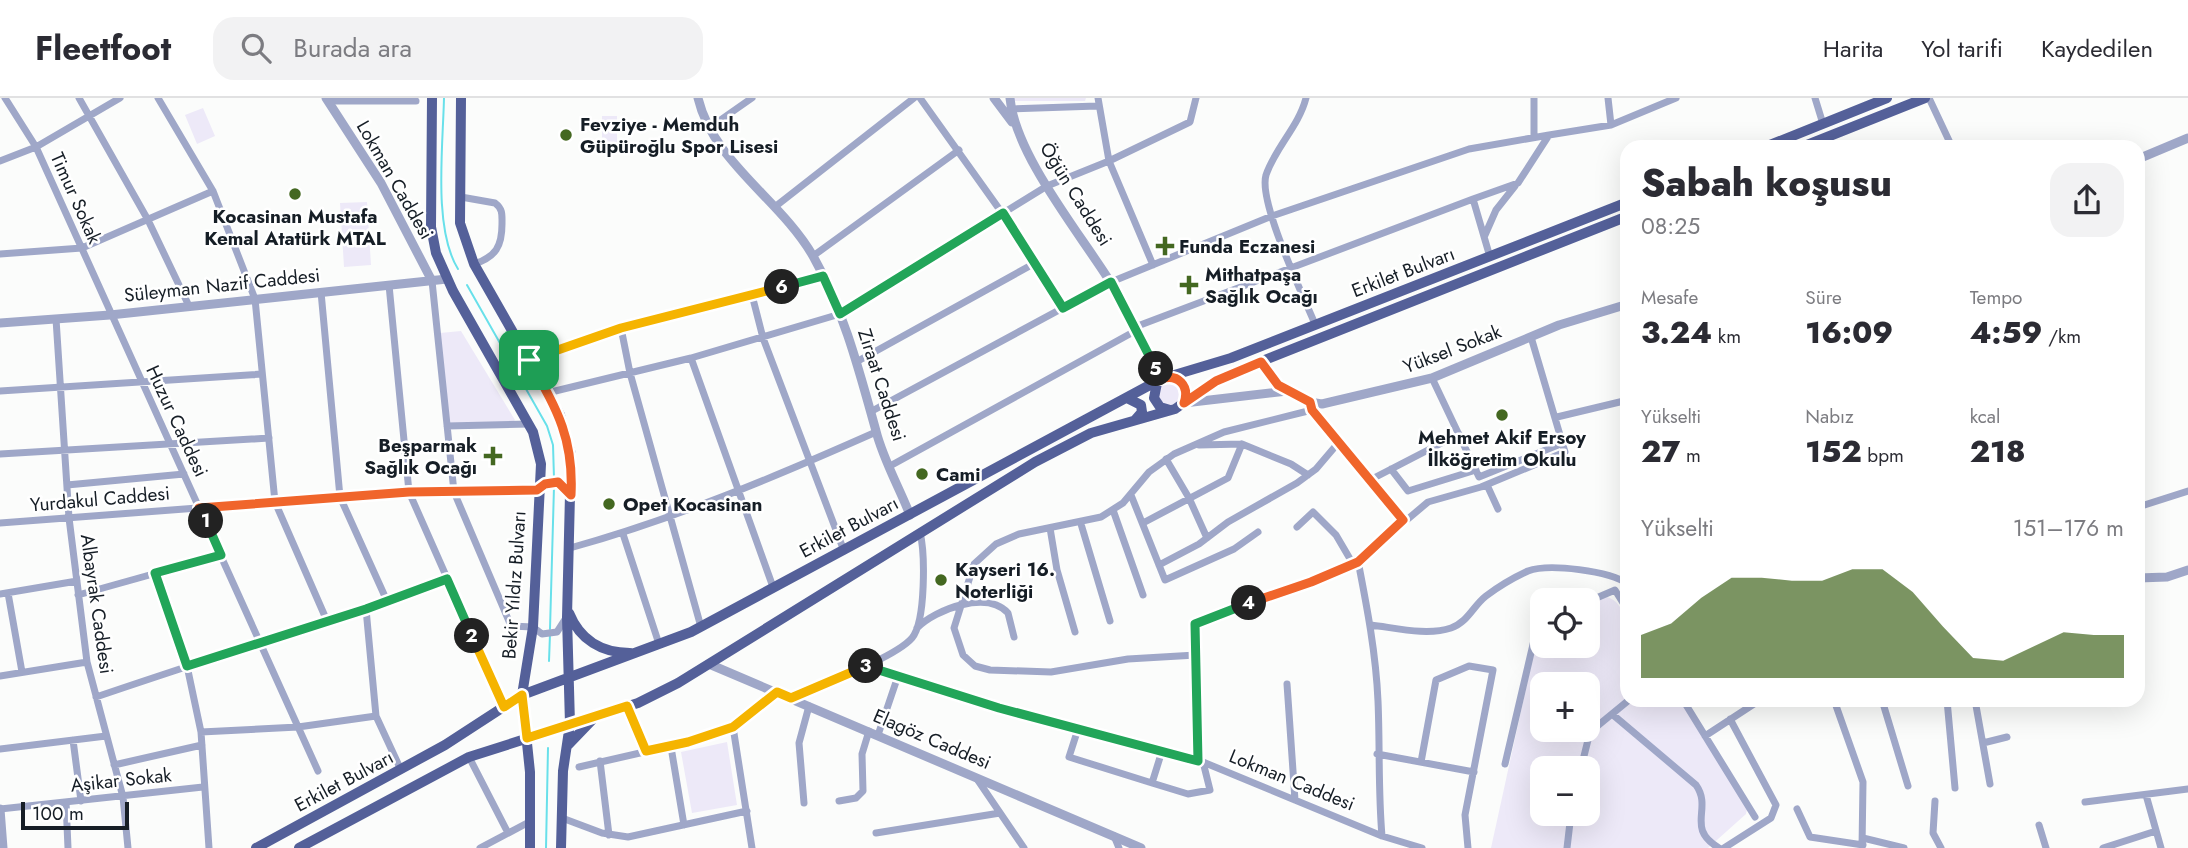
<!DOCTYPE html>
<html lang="tr">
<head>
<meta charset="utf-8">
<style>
	body { margin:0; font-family:Jost,sans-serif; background:#f2f2f3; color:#2b2b33; height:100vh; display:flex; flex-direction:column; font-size:26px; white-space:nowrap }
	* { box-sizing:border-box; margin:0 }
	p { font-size:23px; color:#7c7c81 }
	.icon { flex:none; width:38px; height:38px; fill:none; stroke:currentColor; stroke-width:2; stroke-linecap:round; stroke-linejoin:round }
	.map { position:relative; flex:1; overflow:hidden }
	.details { position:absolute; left:1620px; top:42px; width:525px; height:567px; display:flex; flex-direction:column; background:#fff; border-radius:21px; box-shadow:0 7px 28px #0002 }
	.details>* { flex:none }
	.fabs { position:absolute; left:1530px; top:490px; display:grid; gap:14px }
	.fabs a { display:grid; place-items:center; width:70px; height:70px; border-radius:14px; background:#fff; box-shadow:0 7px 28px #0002; font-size:35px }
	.scale { position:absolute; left:21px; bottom:18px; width:108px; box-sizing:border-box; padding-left:7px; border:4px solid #161e26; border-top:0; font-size:19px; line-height:24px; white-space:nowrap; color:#161e26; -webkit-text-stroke:5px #fff; paint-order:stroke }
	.pin { position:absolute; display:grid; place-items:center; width:60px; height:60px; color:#fff; margin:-30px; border-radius:14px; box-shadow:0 4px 10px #0006 }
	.km { position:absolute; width:35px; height:35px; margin:-18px; border-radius:50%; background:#222; color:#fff; font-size:19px; line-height:35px; text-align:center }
	.round { display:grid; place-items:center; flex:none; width:74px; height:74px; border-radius:21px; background:#f2f2f3 }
	.head { display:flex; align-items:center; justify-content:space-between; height:119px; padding:0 21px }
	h1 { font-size:38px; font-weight:800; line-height:52px }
	.figures { display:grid; grid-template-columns:repeat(3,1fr); gap:10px; height:119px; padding:7px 21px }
	.figures div { display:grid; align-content:center }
	.figures b { font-size:30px; font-weight:800 }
	.figures small { font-size:19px; font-weight:400 }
	.figures p { font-size:19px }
	.chart { height:196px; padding:14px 21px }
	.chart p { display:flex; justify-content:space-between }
	.chart svg { width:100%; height:126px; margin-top:7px; fill:#446821; opacity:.7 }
	header { display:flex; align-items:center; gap:42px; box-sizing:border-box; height:98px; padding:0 35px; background:#fff; border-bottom:2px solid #e1e1e2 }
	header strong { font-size:33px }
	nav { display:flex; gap:38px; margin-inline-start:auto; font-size:24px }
	.search { width:490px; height:63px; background:#f2f2f3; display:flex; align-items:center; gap:18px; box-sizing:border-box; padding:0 24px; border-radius:21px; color:#7c7c81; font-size:26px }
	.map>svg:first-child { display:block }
</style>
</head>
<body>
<header>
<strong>Fleetfoot</strong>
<div class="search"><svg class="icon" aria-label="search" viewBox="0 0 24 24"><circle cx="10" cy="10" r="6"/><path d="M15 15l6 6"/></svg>Burada ara</div>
<nav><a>Harita</a><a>Yol tarifi</a><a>Kaydedilen</a></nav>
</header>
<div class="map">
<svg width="2188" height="750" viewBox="0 0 2188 750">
	<rect width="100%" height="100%" fill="#fbfcfb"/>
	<path fill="#ede9f8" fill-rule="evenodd" d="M1014,0H1086L1085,3H1014Z
		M203,10L215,38L197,46L185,17Z
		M602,18H617V45H602Z
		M367,104L371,167L344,169L340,105Z
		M461,233L515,322L511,326L448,328L440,235Z
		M1171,283L1180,289L1181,301L1170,308L1159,303L1158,291L1163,285Z
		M1607,499C1638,508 1627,575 1628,602H1680L1747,711L1746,716L1708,750H1491L1539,531L1542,528V548H1587V506ZM1542,586H1587V632H1542ZM1542,670H1587V716H1542Z
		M727,644L737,707L692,715L681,654Z"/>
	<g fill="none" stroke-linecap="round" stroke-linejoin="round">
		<path stroke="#68e0ea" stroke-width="2" d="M444,0C443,48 433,131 458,171
			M467,187L547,328L553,347L554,380
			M550,531L554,389
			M549,563L550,536
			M546,750L548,650"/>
		<path stroke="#9fa7c8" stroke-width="7" d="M5,0L36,49L318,673
			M79,0L148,122L189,208
			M158,0L213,93L255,201L275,404L327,523
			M920,0L1037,164L1064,210
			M1098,0L1109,63L1153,167
			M1306,0C1299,28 1275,50 1266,77C1258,104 1303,197 1315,226
			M1534,0V39
			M1608,0L1611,27
			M1815,0L1823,26
			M1929,0L1952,49
			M328,3H416
			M1011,11L1097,8
			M709,30L752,0
			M0,63L36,49L120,0
			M461,99L495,105C503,111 502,117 502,126C502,148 496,159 474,166
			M776,108L914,0
			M1485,137L1496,112L1515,88
			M0,156L82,150L213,93
			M813,158L959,52
			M1490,159L1473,101L1518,85L1549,37L1611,27L1676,0
			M432,183L454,394L511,528L533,529L542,536L557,534L566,520
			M389,187L409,394L504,609
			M321,194L340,399L387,503
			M752,197L763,240L844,453
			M56,221L69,420L87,564L123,699L128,750
			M1135,229L1473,101
			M621,230L630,275L701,529
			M691,260L773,489
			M529,262L621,230L823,178
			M858,263L1037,164
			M1432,280L1479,379L1563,345
			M0,293L262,276
			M547,295L691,260L840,216L1047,88L1109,63L1190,24L1196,0
			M1312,312L1403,422
			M872,313L1111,184L1272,118L1469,51L1549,37
			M1557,319L1628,302
			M447,328L529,326
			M1199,347L1242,346L1291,366L1308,377
			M0,356L269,340
			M1166,361L1189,400L1207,440
			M890,368L1137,232
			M1391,371L1408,393L1476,372
			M1370,382L1459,336
			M67,387L184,376
			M1487,387L1498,411
			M1131,397L1165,482L1234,451L1258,434
			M2138,409L2188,393
			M1113,412L1143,497
			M0,425L409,394L537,392
			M1143,425L1228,380L1242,346
			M1081,426L1110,523
			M1297,429L1313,414L1336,437L1353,466
			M1050,430L1057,472L1075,534
			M623,436L659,546
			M570,450C675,421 777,378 876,334
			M1358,463C1367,509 1376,556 1378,603C1380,648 1378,692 1382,738
			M1159,467L1199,446L1228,424L1297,385L1316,371L1339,344
			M155,475L187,568L201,634L209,750
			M8,495L22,574
			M0,496L77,483
			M78,497L221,457
			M1587,504L1615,492L1628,513
			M366,511L376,618L401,672
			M1371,527C1396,530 1427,538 1451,530C1468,524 1473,508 1486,498C1498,489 1515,479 1528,473C1549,465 1610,473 1628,486
			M917,530C936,511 987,492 1008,515L1014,539
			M1196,557L1128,561L1051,574L990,572L975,568L963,557L954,530L974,466L996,446L1019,436L1101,419L1123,405L1149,374L1174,356L1224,334L1312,312L1310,304
			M865,568L999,610L1203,664L1382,738L1422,750
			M0,578L87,564
			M1287,586L1295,702
			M96,599C213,559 331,523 447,481
			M791,600C818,588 895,560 912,540C926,523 925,455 920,434
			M1683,602L1755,719
			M1834,602L1863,684L1862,750
			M1882,602L1908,688
			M1947,602L1955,690
			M1975,602L1990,686
			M627,608L647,653
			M1612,616L1696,687C1713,711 1685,730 1719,750
			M733,629L752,750
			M1078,631L1069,659L1152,685L1162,653
			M201,634L298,629L376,618
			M878,637L898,578
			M1705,638L1760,602
			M73,642L81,703
			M1983,645L2007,639
			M671,649L684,727
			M0,651L106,638
			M1377,656L1474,674
			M469,659L508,735
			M600,663L609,737
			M1198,663L1195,526L1358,463L1428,404L1481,389L1565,354L1531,239
			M1421,664L1436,582L1469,568L1493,572L1465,717L1468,750
			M1505,666L1538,525L1542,523
			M114,667L202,647
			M579,669L688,644L733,629L777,594
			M1581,670L1590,634L1629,602
			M977,681L1024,750
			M1152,685L1188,696L1210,692L1203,664
			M2146,697L2161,750
			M839,703L856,700L863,693L862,656L869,633
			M1935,703L1933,735L1941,750
			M66,704L68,750
			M2085,704L2188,691
			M804,705L799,645L809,608
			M0,711L203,689
			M1797,711L1810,739L1863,747
			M562,720L602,735L628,739L747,713
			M2039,727L2046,750
			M876,735L1000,715
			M1114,738L1119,750
			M1863,740L1904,750
			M480,750L531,723
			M1567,750L1571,716
			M1724,750L1771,720L1776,707L1730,621
			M2103,750L2156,733"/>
		<path stroke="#9fa7c8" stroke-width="9" d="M326,0L381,85L432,183
			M698,0C713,64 780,101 813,158C844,213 859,272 876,333C883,361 899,389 910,417
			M994,0L1012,24
			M1010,0C1015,56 1078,133 1109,182C1129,213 1145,248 1161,281
			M2138,61L2188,40
			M0,225L110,217L447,181
			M1261,263C1277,286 1293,303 1322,306L1432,280L1559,227L1628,206
			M1184,305L1287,293
			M538,392L545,386L558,384L571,397
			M2138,480L2167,479L2188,472
			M709,566L1141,750
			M0,711L3,750"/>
		<path stroke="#546099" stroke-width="10" d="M432,0L431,129L436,155L453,193L533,334L541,366L533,529L522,597L530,674V750
			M461,0L460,125L474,166L560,317L571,356L567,519L570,626L563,673L561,750
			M1765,49L1887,0
			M1802,49L1925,0
			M1172,279L1185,288L1184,305
			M1157,285L1154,300L1160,309L1170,312
			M1129,301L1141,307L1142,314L1135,322
			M569,515C580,542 602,555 630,555
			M568,647L593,621
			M256,750L445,647L522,597L691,534L1161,281L1231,260L1628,104
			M299,750L469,659L638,605L678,585L1035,364L1091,335L1175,311L1207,288L1237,273L1628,118"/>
	</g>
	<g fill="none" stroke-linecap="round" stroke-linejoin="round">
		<defs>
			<path id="split-1" d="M206,423L199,410L409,394L537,392L545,386L558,384L571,397C574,339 556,310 529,262"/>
			<path id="split-2" d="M206,423L221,457L155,475L187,568L366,511L447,481L472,538"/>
			<path id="split-3" d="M472,538L504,609L522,597L527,640L627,608L646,653L688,644L733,629L777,594L791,600L866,568"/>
			<path id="split-4" d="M866,568L999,610L1198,663L1195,526L1249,505"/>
			<path id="split-5" d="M1156,271L1161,281C1178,275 1190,288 1184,305L1216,283L1261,264L1278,287L1310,304L1312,312L1403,422L1358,464L1311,484L1249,505"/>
			<path id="split-6" d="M782,189L823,178L840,216L1003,115L1063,210L1111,184L1156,271"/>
			<path id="split-7" d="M529,262L621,230L782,189"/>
		</defs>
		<use href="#split-1" stroke="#fff" stroke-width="14"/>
		<use href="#split-2" stroke="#fff" stroke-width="14"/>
		<use href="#split-3" stroke="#fff" stroke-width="14"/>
		<use href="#split-4" stroke="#fff" stroke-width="14"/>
		<use href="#split-5" stroke="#fff" stroke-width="14"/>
		<use href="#split-6" stroke="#fff" stroke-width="14"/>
		<use href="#split-7" stroke="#fff" stroke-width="14"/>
		<use href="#split-1" stroke="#f0652b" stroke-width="9"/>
		<use href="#split-2" stroke="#22a559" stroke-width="9"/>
		<use href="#split-3" stroke="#f5b400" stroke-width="9"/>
		<use href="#split-4" stroke="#22a559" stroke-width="9"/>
		<use href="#split-5" stroke="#f0652b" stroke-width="9"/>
		<use href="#split-6" stroke="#22a559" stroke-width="9"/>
		<use href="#split-7" stroke="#f5b400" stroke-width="9"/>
	</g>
	<g fill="#446821" stroke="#fff" stroke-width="2.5">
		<circle cx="566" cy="37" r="7"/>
		<circle cx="295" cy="96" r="7"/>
		<path d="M1161.5 137.5h7v7h7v7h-7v7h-7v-7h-7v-7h7z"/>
		<path d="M1185.5 176.5h7v7h7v7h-7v7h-7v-7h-7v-7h7z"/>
		<circle cx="1502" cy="317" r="7"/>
		<path d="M489.5 347.5h7v7h7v7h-7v7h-7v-7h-7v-7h7z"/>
		<circle cx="922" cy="376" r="7"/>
		<circle cx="609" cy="406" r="7"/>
		<circle cx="941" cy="482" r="7"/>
	</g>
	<g text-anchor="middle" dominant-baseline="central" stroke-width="5" stroke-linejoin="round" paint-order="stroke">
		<g font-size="19" font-weight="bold" fill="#161e26" stroke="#fff" text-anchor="start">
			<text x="580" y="26">Fevziye - Memduh<tspan x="580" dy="22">Güpüroğlu Spor Lisesi</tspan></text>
			<text x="295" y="118" text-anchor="middle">Kocasinan Mustafa<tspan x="295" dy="22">Kemal Atatürk MTAL</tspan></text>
			<text x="1179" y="148">Funda Eczanesi</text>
			<text x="1205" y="176">Mithatpaşa<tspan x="1205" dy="22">Sağlık Ocağı</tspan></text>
			<text x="1502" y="339" text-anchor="middle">Mehmet Akif Ersoy<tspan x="1502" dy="22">İlköğretim Okulu</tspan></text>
			<text x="477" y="347" text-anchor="end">Beşparmak<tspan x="477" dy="22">Sağlık Ocağı</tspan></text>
			<text x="936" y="376">Cami</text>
			<text x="623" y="406">Opet Kocasinan</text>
			<text x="955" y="471">Kayseri 16.<tspan x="955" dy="22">Noterliği</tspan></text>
		</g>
		<g font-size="19" fill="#161e26" stroke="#fff">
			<text transform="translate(395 82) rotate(60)">Lokman Caddesi</text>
			<text transform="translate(1076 96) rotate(58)">Öğün Caddesi</text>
			<text transform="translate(76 100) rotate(66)">Timur Sokak</text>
			<text transform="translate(1403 174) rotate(-21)">Erkilet Bulvarı</text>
			<text transform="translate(222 187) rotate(-6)">Süleyman Nazif Caddesi</text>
			<text transform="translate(1452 251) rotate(-21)">Yüksel Sokak</text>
			<text transform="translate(882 287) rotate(72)">Ziraat Caddesi</text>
			<text transform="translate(177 323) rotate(65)">Huzur Caddesi</text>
			<text transform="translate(100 401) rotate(-5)">Yurdakul Caddesi</text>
			<text transform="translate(849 429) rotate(-28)">Erkilet Bulvarı</text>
			<text transform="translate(514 487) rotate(-86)">Bekir Yıldız Bulvarı</text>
			<text transform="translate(97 506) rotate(82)">Albayrak Caddesi</text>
			<text transform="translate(932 641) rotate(23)">Elagöz Caddesi</text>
			<text transform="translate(121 682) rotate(-6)">Aşikar Sokak</text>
			<text transform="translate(1292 682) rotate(22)">Lokman Caddesi</text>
			<text transform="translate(344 683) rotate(-28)">Erkilet Bulvarı</text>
		</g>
	</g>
</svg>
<div class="fabs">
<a><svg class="icon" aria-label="locate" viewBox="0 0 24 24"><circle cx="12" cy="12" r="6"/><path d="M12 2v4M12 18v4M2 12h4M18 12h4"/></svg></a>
<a>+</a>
<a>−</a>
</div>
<div class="scale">100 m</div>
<div class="pin" style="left:529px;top:262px;background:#1e9e55"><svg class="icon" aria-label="arrive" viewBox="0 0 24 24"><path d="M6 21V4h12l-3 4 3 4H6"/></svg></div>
<b class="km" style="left:206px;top:423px">1</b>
<b class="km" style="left:472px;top:538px">2</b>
<b class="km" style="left:866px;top:568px">3</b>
<b class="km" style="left:1249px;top:505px">4</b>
<b class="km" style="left:1156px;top:271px">5</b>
<b class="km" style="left:782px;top:189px">6</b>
<section class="details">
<div class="head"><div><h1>Sabah koşusu</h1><p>08:25</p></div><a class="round"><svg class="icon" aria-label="share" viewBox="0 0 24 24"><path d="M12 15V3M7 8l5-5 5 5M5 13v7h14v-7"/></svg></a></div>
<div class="figures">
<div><p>Mesafe</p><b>3.24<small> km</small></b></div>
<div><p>Süre</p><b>16:09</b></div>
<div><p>Tempo</p><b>4:59<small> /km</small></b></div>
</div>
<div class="figures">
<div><p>Yükselti</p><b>27<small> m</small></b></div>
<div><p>Nabız</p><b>152<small> bpm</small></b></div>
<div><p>kcal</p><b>218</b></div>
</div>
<div class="chart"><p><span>Yükselti</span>151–176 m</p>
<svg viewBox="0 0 160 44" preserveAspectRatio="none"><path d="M0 44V29L10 25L20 16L30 9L40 9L50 10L60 10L70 6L80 6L90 14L100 26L110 37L120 38L130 33L140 28L150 29L160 29V44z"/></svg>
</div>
</section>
</div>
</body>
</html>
